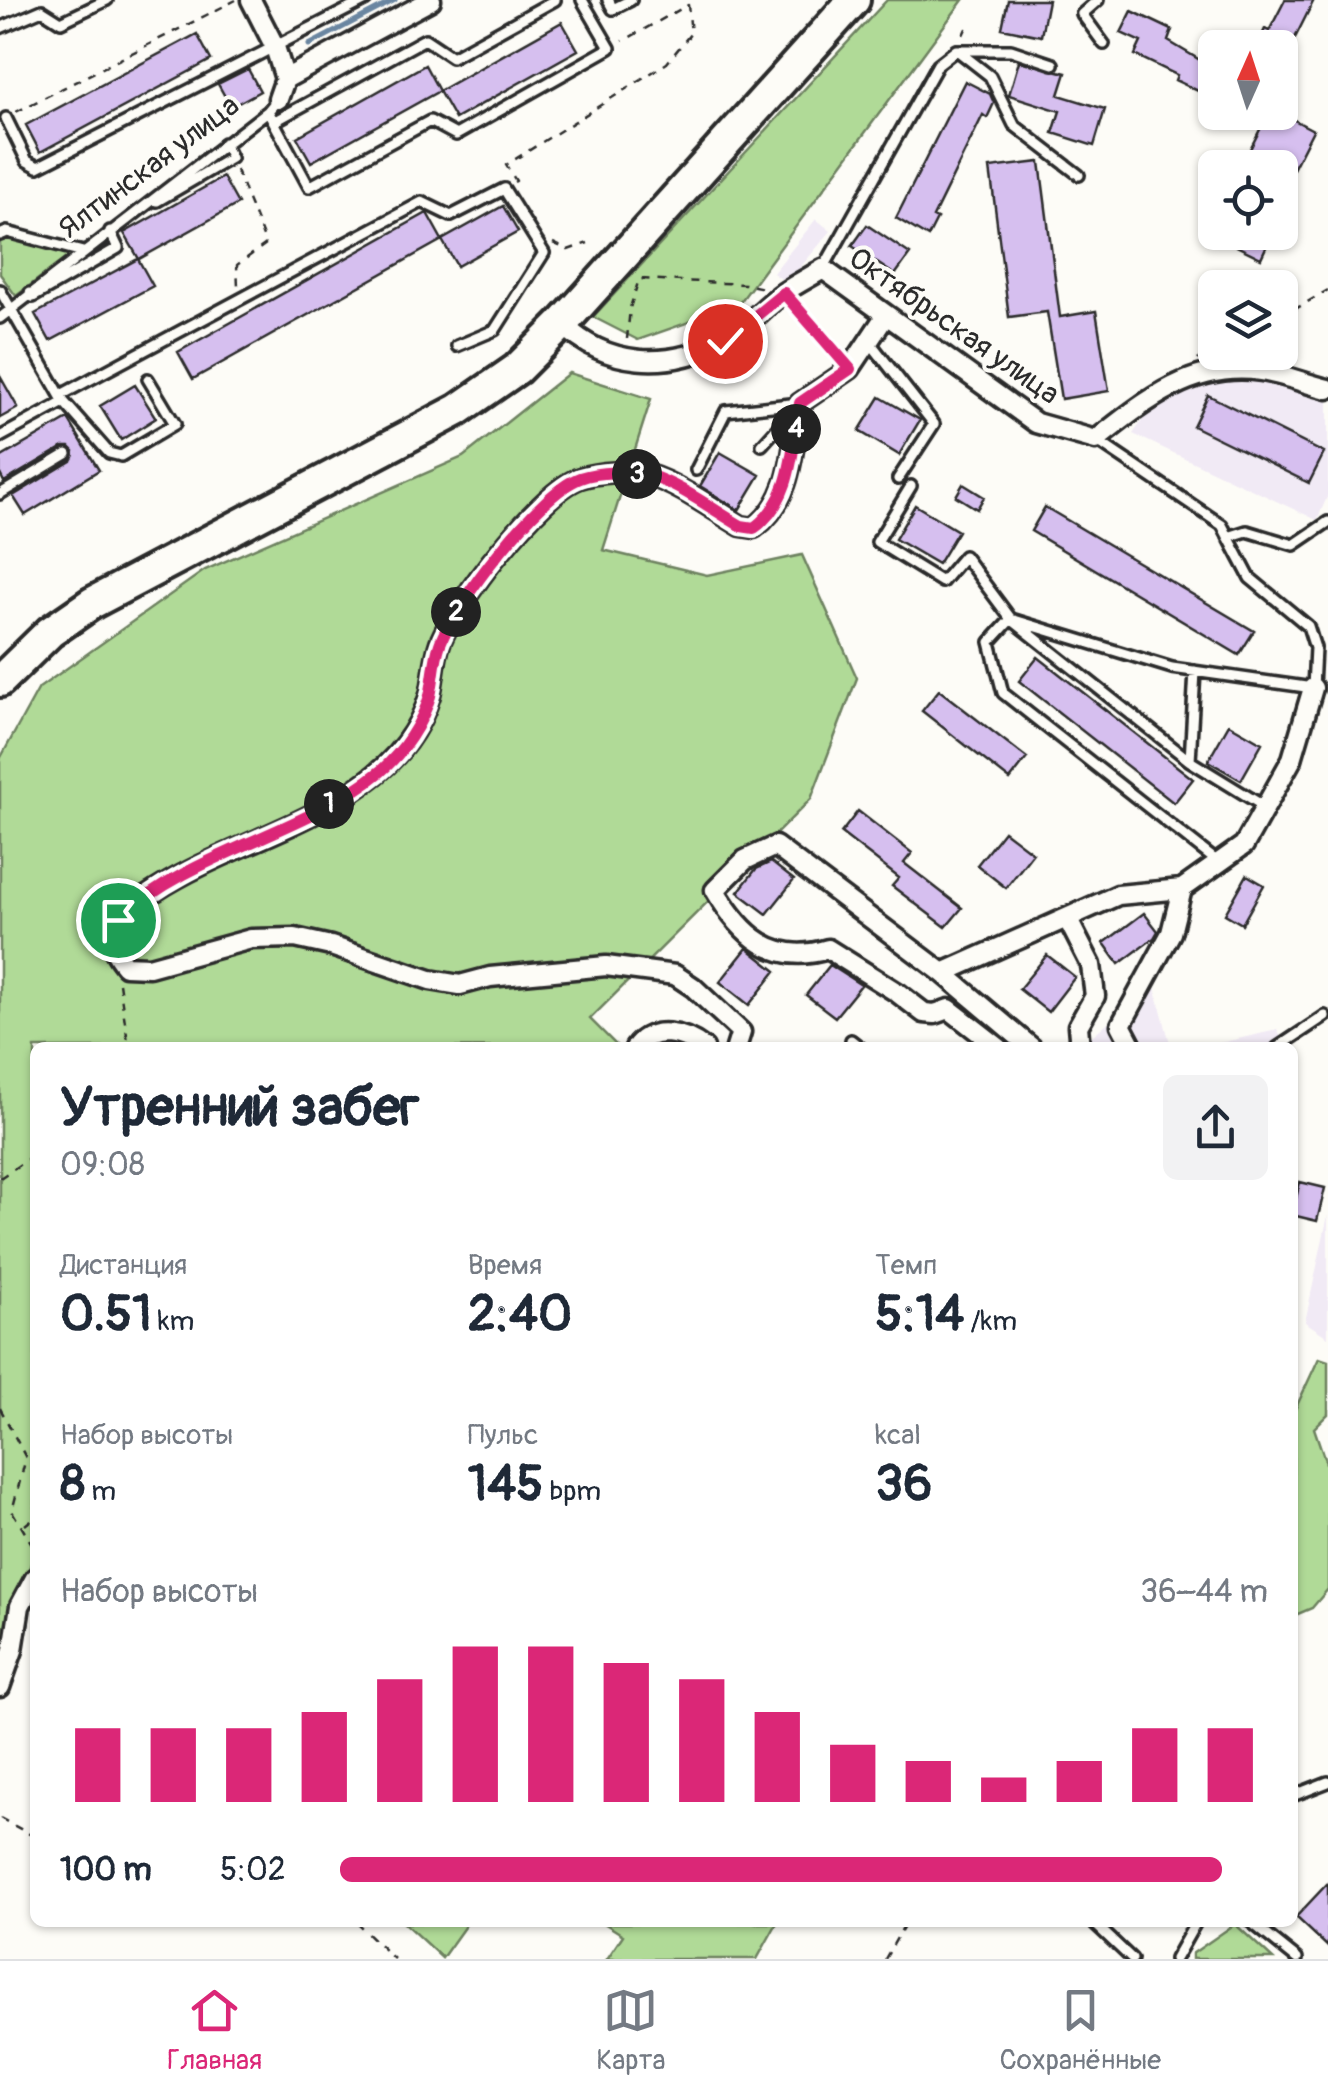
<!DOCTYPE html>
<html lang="ru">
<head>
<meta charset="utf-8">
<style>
	body { margin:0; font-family:Pangolin,sans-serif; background:#f2f2f3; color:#1f2937; height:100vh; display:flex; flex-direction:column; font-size:38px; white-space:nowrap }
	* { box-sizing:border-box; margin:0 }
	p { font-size:32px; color:#747a83 }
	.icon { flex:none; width:55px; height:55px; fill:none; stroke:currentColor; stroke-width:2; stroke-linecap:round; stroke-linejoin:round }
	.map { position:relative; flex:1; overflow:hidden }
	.details { position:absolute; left:30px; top:1042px; width:1268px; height:885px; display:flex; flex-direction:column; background:#fff; border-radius:15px; box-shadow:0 2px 8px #0004 }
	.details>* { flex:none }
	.needle { width:65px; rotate:3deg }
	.tools { position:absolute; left:1198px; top:30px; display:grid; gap:20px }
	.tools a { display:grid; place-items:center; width:100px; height:100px; border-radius:15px; background:#fff; box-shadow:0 2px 8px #0004; font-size:50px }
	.pin { position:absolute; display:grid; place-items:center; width:85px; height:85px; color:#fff; margin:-42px; border:5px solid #fff; border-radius:50%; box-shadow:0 2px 10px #0007 }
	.km { position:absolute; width:50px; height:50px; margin:-25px; border-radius:50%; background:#222; color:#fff; font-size:28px; line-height:50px; text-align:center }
	.round { display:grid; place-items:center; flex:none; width:105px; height:105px; border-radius:15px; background:#f2f2f3 }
	.summary { display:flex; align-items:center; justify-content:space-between; height:170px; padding:0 30px }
	h1 { font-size:55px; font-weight:800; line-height:75px }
	.figures { display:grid; grid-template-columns:repeat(3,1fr); gap:15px; height:170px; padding:10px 30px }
	.figures div { display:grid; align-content:center }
	.figures b { font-size:50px; font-weight:800 }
	.figures small { font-size:28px; font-weight:400 }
	.figures p { font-size:28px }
	.chart { height:280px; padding:20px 30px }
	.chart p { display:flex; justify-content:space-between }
	.chart svg { width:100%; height:180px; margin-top:10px; stroke:#db2777; stroke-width:6 }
	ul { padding:0 30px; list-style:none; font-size:32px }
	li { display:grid; grid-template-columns:160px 120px 1fr; align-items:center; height:75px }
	li i { height:25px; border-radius:12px; background:#db2777 }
	.dock { display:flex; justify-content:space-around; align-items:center; height:140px; border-top:2px solid #e0e1e3; background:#fff; font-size:28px; color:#747a83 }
	.dock a { display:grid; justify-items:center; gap:5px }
	.dock .active { color:#db2777 }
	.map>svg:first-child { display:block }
</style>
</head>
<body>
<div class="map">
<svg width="1328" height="1959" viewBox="0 0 1328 1959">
	<rect width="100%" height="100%" fill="#fdfcf7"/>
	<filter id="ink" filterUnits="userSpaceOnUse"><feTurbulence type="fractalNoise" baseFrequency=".01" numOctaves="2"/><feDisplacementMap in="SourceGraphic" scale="20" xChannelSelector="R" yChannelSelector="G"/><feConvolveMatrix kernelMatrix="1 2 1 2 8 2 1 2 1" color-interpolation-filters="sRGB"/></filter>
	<g filter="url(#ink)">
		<path fill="#f1eaf5" d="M816,219L831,231L787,283L773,273Z
			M1207,377H1261L1328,396V495L1317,520L1133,434L1157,399Z
			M1154,983L1171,1047H1079Z
			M1277,1030L1287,1047L1198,1048Z
			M1328,1215V1337L1305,1322Z"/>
		<path fill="#b0da97" stroke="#6e8261" stroke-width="2.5" d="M887,0H963L738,305L638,340L593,317Z
			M9,237L70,255L16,296L0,274V242Z
			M569,373L651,399L603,550L707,575L802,555L857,678L811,799L590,1019L618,1047L35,1048V1551L0,1657V759L39,688L205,570L463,457Z
			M1319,1358L1328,1361V1414L1314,1428L1328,1469V1589L1312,1608L1293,1616V1414Z
			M404,1923H467L442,1958Z
			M604,1923H777L757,1959H607L623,1935Z
			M1235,1924L1273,1959H1192V1954Z"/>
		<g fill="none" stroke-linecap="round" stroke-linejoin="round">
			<path stroke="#6b86a1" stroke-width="5" d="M309,45L395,0"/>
		</g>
		<path fill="#d6bfef" stroke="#2b2b2b" stroke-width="2.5" d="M1008,0H1048L1041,36L1002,28Z
			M1285,0H1314L1290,48H1256L1265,29L1269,31Z
			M1132,11L1172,30L1168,41L1215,69V99L1175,80L1177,75L1135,55L1141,42L1121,33Z
			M562,22L578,50L455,119L439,91Z
			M197,34L211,60L40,152L26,125Z
			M1019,61L1066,73L1059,95L1105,109L1094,146L1053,133L1060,111L1009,95Z
			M425,65L439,91L311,162L297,137Z
			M248,69L260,91L231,107L218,84Z
			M965,81L990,94L994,103L987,118L983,115L933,217L937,219L928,237L896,218Z
			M1269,112H1279L1313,130L1290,175L1248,153Z
			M1040,162L1060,317L1096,311L1109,391L1061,399L1047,312L1009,317L990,168Z
			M223,177L238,204L139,259L124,233Z
			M503,206L518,232L457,266L442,240Z
			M427,213L442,240L193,379L178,352Z
			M867,225L910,254L895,275L852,246Z
			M1208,232H1273L1261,258Z
			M138,259L153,286L50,341L35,314Z
			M0,376L18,408L0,418Z
			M135,385L156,418L121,440L100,406Z
			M1208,395L1324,453L1309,483L1193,426Z
			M880,397L920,420L899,455L859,431Z
			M68,419L99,470L25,515L13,496L71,461L74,451L70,447H63L4,482L0,474V458Z
			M720,452L760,475L739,510L700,486Z
			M963,484L984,497L977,509L956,496Z
			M915,505L958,531L938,564L895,539Z
			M1045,507L1254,631L1239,655L1031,531Z
			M1038,657L1193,779L1174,803L1019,681Z
			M939,690L1027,758L1010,780L922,711Z
			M1229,724L1262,743L1241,780L1208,761Z
			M858,811L912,853L904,863L962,908L946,927L892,886L899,878L841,833Z
			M1004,831L1033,853L1006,888L977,865Z
			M771,862L794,880L767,914L738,892L756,869Z
			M1247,875L1264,885L1242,924L1225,914Z
			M1144,913L1158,931L1154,938L1119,964L1104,943Z
			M747,948L776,971L749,1005L720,982Z
			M1047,955L1075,977L1048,1012L1019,989Z
			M830,965L861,985L835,1017L806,995Z
			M1300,1182L1325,1188L1317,1221L1292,1215Z
			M1328,1883V1947L1296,1917Z"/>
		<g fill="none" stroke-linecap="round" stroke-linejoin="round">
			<defs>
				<path id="service" d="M608,0L613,9L631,0
					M1098,0L1082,14L1104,44
					M0,28L42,10L61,22L107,0
					M958,51L990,76L1014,125L1079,175
					M268,111L309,187L430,121L456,135L610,48L582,0
					M6,118L27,161L38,167L366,0
					M275,121L425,39L452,57L555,0
					M157,201L231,158L224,143
					M0,235L7,232L83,252
					M823,269L938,64L956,50H1011L1053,64
					M0,290L64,402L0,437
					M30,293L33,297L118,248L110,231
					M0,318L268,111L278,99
					M869,341L934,424L898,479
					M61,395L422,202L451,216L504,189L544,253L495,330L457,346
					M64,402L109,453L121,456L175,424L148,379
					M696,470L726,411L800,403L762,445
					M911,486L877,542L942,582L964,556L1011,619L1172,668L1313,688L1315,648L1308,626L1250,578L1222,525L1096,440
					M0,494L67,454
					M1228,537L1247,531L1294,545L1328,522
					M1195,671L1190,761L1265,807
					M1190,761L1011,619L990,642L1003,693L1219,863
					M851,1040L861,1048
					M1277,1048L1325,1016
					M1292,1796L1328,1782
					M1093,1922L1132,1959
					M1251,1922L1297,1959
					M1175,1959L1196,1922"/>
				<path id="minor" d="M251,0L275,47L285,79
					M278,99L285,79L431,0
					M562,324C607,367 667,370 722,342C744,331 762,308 783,293C796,284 810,277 823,269L1036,423L1096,440C1145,401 1194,361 1261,371C1283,374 1306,384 1328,389
					M1067,918L1091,965L1095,996L1078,1026L1080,1048
					M943,973L1032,1048
					M635,1048C651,1024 685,1033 704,1048
					M736,1048L741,1032L693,987L675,975L606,966L490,977L460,985L430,980L331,946L295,938L251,939L149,967L125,966C113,952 106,936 119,919C127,907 143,899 155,891C220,849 300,830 363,784C394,762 419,733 430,695C434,679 434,660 440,643C455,603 540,492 580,478C598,472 631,470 648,475C680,485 712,509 741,526L754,528C794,499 792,446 800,403L850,369L886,315
					M999,1048L949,1009L935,1014L924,1013L898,993L828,949C774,966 741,935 715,890L745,860L775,846L943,973L1118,895L1182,889L1244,845L1292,759L1313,688
					M1133,1048L1121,1025L1171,933L1182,889
					M0,1687L13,1650L20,1606L35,1578"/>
				<path id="trunk" d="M0,681L50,632L92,603L458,410L517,369L562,324L854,0"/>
			</defs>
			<use href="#service" stroke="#2b2b2b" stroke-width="16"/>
			<use href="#minor" stroke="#2b2b2b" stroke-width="25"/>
			<use href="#trunk" stroke="#2b2b2b" stroke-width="38"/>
			<path stroke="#2b2b2b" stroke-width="2.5" stroke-dasharray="8 8" stroke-linecap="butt" d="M963,35L969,22
				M16,112L236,0
				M236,170L266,244L237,265L238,287
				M514,182L516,181L506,165L667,63L691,33L688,5L623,41
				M553,243L568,250L588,243
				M796,306L839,357
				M1280,318L1328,290
				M627,339L630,308L639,279L745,284L764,288
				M1198,360L1215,338
				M119,983L129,1048
				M0,1178L35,1154
				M0,1408L26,1458L12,1511L35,1549V1557
				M25,1525L35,1517
				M0,1818L35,1837
				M356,1922L394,1959
				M885,1959L906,1922"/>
			<use href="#service" stroke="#fdfcf7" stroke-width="9"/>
			<use href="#minor" stroke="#fdfcf7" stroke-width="18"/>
			<use href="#trunk" stroke="#fdfcf7" stroke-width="30"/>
		</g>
	</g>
	<g fill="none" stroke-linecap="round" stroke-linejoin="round" filter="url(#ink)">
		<defs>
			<path id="route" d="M118,920C193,850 303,835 381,771C403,752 422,724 430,696C434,679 434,660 440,644C455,603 539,493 580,478C597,472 631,470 648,475C680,485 712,509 741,526L754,528C794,499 792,446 800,403L850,369L784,293L725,341"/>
		</defs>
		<use href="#route" stroke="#fff" stroke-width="20"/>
		<use href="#route" stroke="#db2777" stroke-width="12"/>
	</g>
	<g text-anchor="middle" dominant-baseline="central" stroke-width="8" stroke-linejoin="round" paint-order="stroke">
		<g font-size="30" fill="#2b2b2b" stroke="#fdfcf7">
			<text transform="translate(149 167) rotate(-37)">Ялтинская улица</text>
			<text transform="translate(954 326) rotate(35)">Октябрьская улица</text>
		</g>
	</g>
</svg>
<div class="tools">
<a><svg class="needle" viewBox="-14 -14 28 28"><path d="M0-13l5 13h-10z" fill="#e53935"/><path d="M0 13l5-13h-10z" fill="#747a83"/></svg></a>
<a><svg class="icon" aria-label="locate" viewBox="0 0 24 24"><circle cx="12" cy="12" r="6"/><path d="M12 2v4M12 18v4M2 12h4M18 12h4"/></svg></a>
<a><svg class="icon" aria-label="layers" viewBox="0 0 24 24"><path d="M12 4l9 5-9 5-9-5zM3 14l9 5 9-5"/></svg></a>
</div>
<div class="pin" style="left:118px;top:920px;background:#1e9e55"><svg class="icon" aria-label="arrive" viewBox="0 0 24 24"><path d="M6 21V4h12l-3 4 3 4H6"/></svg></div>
<div class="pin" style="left:725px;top:341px;background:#d93025"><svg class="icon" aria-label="check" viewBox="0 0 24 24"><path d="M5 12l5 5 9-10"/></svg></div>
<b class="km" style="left:329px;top:804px">1</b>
<b class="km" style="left:456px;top:612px">2</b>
<b class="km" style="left:637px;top:474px">3</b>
<b class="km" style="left:796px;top:429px">4</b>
<section class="details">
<div class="summary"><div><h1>Утренний забег</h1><p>09:08</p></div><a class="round"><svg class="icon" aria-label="share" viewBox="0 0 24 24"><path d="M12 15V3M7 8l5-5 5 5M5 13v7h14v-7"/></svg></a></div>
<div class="figures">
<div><p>Дистанция</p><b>0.51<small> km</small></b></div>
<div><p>Время</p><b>2:40</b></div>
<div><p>Темп</p><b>5:14<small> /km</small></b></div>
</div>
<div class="figures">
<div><p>Набор высоты</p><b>8<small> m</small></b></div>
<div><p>Пульс</p><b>145<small> bpm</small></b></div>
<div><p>kcal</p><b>36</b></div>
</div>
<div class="chart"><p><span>Набор высоты</span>36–44 m</p>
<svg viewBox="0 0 160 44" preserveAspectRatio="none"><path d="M5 44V26M15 44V26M25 44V26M35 44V22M45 44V14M55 44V6M65 44V6M75 44V10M85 44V14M95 44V22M105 44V30M115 44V34M125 44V38M135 44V34M145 44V26M155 44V26"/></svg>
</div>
<ul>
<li><b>100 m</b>5:02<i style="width:95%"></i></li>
</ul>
</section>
</div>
<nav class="dock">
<a class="active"><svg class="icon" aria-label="home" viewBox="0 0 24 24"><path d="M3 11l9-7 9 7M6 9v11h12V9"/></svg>Главная</a>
<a><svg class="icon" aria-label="map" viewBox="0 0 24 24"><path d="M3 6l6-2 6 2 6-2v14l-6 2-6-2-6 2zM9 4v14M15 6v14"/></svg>Карта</a>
<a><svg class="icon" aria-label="saved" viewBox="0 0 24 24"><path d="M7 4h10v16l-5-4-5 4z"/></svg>Сохранённые</a>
</nav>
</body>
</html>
